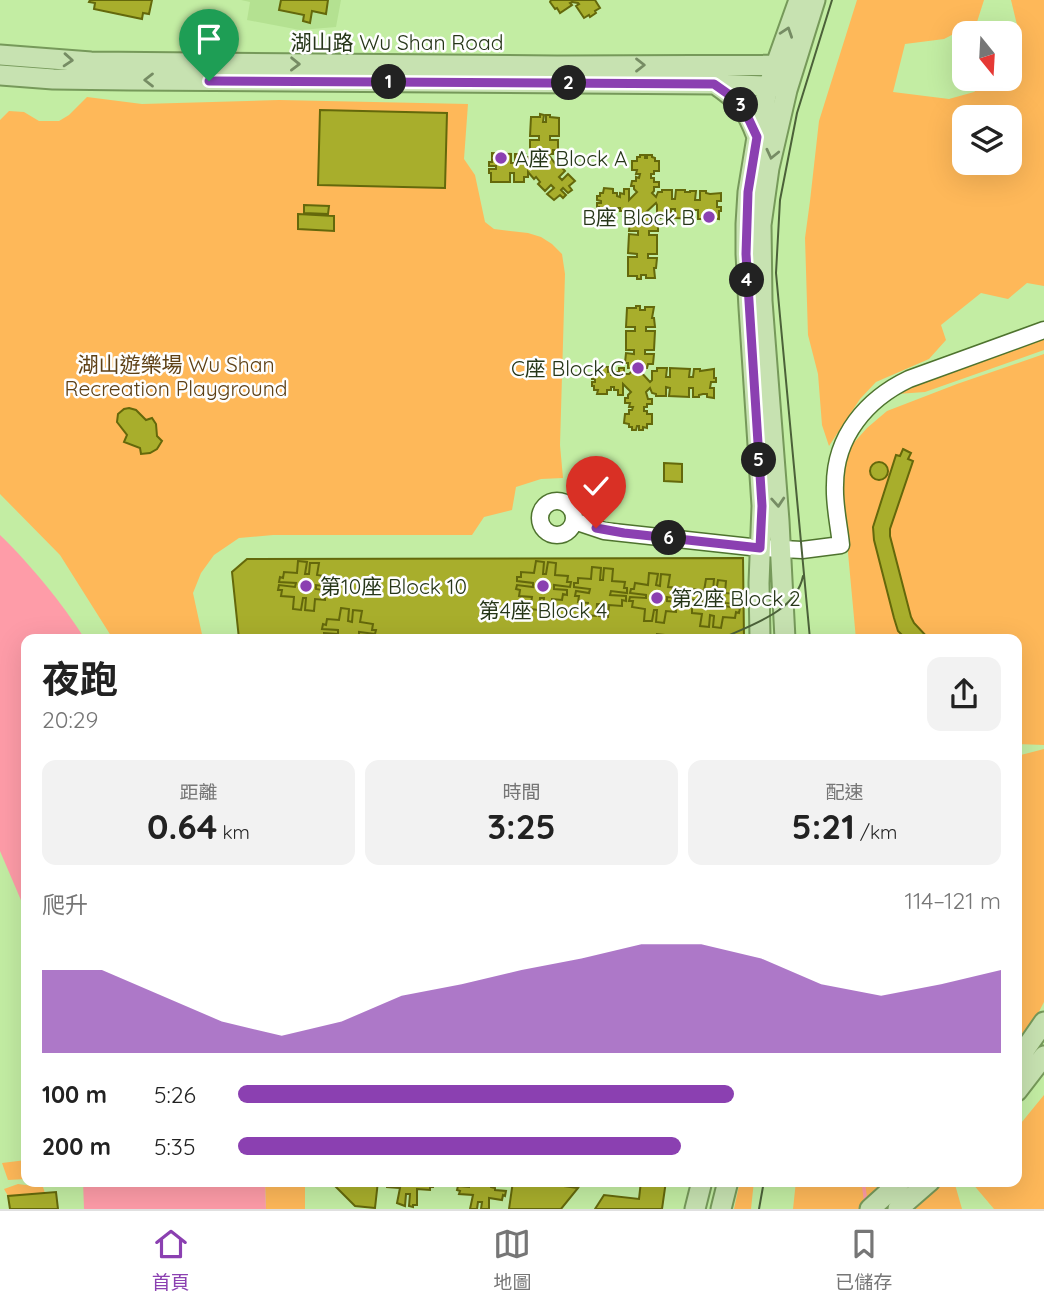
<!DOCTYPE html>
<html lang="zh-TW">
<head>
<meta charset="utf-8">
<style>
	body { margin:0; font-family:Quicksand,"Noto Sans TC",sans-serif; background:#f2f2f2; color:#222; height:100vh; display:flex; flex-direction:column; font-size:26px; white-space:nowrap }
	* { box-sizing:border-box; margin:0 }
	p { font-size:23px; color:#767676 }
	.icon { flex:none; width:38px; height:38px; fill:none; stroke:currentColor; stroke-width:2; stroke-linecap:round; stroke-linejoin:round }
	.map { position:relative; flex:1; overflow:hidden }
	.details { position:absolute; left:21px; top:634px; width:1001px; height:553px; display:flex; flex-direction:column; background:#fff; border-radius:14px; box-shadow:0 7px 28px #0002 }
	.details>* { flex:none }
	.needle { width:46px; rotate:162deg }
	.buttons { position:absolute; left:952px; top:21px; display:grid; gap:14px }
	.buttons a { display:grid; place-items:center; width:70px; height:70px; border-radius:14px; background:#fff; box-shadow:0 7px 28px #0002; font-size:35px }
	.pin { position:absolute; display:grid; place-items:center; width:60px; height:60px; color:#fff; margin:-72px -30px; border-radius:50% 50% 50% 0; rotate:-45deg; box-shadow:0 0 7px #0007 }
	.pin .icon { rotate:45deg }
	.km { position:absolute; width:35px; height:35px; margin:-18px; border-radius:50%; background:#222; color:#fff; font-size:19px; line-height:35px; text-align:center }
	.round { display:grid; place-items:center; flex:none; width:74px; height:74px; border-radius:14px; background:#f2f2f2 }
	.summary { display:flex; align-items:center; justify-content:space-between; height:119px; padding:0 21px }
	h1 { font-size:38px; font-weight:700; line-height:52px }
	.figures { display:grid; grid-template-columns:repeat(3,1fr); gap:10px; height:119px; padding:7px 21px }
	.figures div { display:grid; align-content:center; border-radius:14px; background:#f2f2f2; text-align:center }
	.figures b { font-size:35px; font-weight:700 }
	.figures small { font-size:19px; font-weight:400 }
	.figures p { font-size:19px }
	.chart { height:196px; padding:14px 21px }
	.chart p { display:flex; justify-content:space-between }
	.chart svg { width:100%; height:126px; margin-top:7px; fill:#8b40b1; opacity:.7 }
	ul { padding:0 21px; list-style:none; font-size:23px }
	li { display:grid; grid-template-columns:112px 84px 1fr; align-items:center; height:52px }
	li i { height:18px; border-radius:9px; background:#8b40b1 }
	.menu { display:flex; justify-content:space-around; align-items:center; height:98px; border-top:2px solid #e0e0e0; background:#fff; font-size:19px; color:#767676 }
	.menu a { display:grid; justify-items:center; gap:4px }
	.menu .on { color:#8b40b1 }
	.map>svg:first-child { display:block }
</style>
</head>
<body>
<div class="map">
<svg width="1044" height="1209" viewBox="0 0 1044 1209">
	<rect width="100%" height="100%" fill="#c3eda3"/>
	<path fill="#b4e191" d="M241,0H341L336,27L300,30L247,20L250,2Z"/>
	<path fill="#feb859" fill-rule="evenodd" d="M857,0H984L977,22L944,39L905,44L893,92L949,99L974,92L989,79H1010V47L1018,29L1011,0H1044V286L1027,283L1008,299L981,293L941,325L946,340L929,359L876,382L860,399L829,446L822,425L818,374L808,335L805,238L810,201L819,121ZM964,117H1010V163H964Z
		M87,97L142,104L279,100L468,104L464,159L475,175L485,222L494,229L528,233L541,237L552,244L562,254L565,274L560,445L563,478L541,479L516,487L512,510L484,517L472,535H273L239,538L214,555L201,573L193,593L203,639H113L60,555L0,494V120L9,111L24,112L39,121H59L69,115Z
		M1044,337V350L925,392L897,394L929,379Z
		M1044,354V745L1017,744V639H856L843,499L844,473L850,447L867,428L887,411L957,384Z
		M1044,749V1002L1017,1054V756Z
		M1044,1095V1209H994L972,1183L973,1181H1017V1128Z
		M26,1160V1179L8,1180L2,1163Z
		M265,1181H305V1209H266Z
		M740,1181H754L751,1209H734Z
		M796,1181H954L962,1209H793Z
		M18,1184L33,1186L44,1184L43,1187L45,1193L8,1196L4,1189Z"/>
	<path fill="#fe9ca8" d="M0,535C30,564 63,604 85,639H26V912L0,851Z
		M83,1181H265L266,1209H84Z"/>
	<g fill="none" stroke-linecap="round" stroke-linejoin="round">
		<path stroke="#fe9ca8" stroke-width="3.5" d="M863,1181L866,1203"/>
	</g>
	<path fill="#a8ae2c" stroke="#64680b" stroke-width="2" d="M90,0H152L149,14L143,13L142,19L94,9L95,3L89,2Z
		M281,0H328L326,14L312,11L310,23L303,21L304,15L279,10Z
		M551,0H595L600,8L595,11L596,13L590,17L589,15L584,18L576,6L579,4L578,3L572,2L570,3L572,5L560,13L557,8L555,9L550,2Z
		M320,110L447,113L445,188L318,185Z
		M540,114L544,115L543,122H546V115H550V117L559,118V136H550V140H558V150H553V154H548L557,166L559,164L565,171L559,177L562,180L568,174L575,181L569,186L572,190L568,193L563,188L561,190L566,195L563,198L560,195L554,200L547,194L554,188L551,185L545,191L538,184L540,182L536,177L534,179L528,172V177H524V182H514V173H510V182H491V173H489V169H496V166H489V162H492V153L511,154V163H515V154H525L524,157H529V159L533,162L539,156L537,154H532V149H530V140H539V136H530L531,117H540Z
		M640,155H645V158H647V155H652V157L655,158V161H659V171H654V174H651V178H654V182H659V187H654V191L652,193L656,197L658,192H662V190H672V199H675L676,190H685V192H690V191H696L695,200H700V191H706V193L710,194L721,193V201H717V207H721V211H719V219L704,217V219H698V210H694V219L675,218V209H671V218H661V215H657V205L656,203L643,215L645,217H652V221L658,222V231H649V235H657V254H648V258H657L656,268H654L655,278H646V275H641V279H637V276H628V257H637V254L628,253L629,234L638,235V231H629L630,221H633V217H638V214L633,209L628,216H623L624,211H620V208H616V211H613L612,216L603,215V211H599V207H597V203H601V201L597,200V196H600V193H603L604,188L613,189V193H617V196L620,197V193L624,194V189H629V200L637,192L634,189V186H631L632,181H636V177L639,178L640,174H636L637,170H632V161H637V157H640Z
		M304,205L329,206L328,214L304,213Z
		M298,214L334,216V231L298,229Z
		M636,306H640V310H645V307H654L652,318H654L655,327H646V331H655L654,350H645V354H654L653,364H648L647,368H640L639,370L650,382L652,380V371H657V368H667L666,377H670V368L690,369L689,377H693L694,369H700V371L714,369V378H716V382H711L710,388H714V398L707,397V394H703L699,395V397H693V388H689V397L669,396L670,388L666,387V396H656V394L652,393L650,388L646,392L648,399H652V404H647V407H644V411H647V414H652V424H647V428L643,427V430H639V426H637L636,430H632V427H629V424L624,423L625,414H629V410H632L633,407H629L630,403H625V398H628V395L631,392L623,384V395H618V390H614V387H611V390H607V394H597L598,390H594V386H592V382H595V379H592V375H594V372H598V367H608V372H611V375H615V372H619V368H624V374H629L633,370V368H628V363H625L626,353L634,354V350H626V331H635V327H626L627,308H636Z
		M129,408L136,410L146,420L152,418L156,424L157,436L162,441L157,449L150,453L141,454L140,448L124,442L127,435L117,422L118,414L124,409Z
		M903,449L911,453L908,459L913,461L890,529V536L911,617L914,623L929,639H906L898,631L894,618L874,540L873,527L896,455L900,456Z
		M870 471a9 9 0 1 1 18 0a9 9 0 1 1-18 0Z
		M664,463L682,464V482L664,481Z
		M743,558L744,639H701L657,634V639H239L232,572L247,559Z
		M298,561L307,562L305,574H309L310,563H319L317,575L330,577V582L333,583V587L316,585V589L329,591V595L325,594V600L315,599L314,611L305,610L306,598H303L301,610L293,609L294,597L281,596L282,590H278L279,585L295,587L296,583L279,582L280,577L283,578L284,572L297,573Z
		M536,561L544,562L543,574H546L548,562L556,563L555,575L568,576L567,582H571L570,587L554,585V589L567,590V595L563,594L562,600L552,599L551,611L543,610L544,598H540L539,610L530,609L532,597L519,596L520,590L516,589L517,585L533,587V583L517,581V577H521V572L534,573Z
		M592,567L601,568L600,580H603L604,568L613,569L612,581L625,582L624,588H627V593L611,591L610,595L626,596V601L622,600V606L609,605L608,617L599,616L601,604H597L596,616L587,615L588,603L578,602L579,596H575L576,591L589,593L590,589L574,587V583H578V578L591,579Z
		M649,573L658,574L656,585L660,586L661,574L670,575L668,587L681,588L680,594H684V599L667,597V601L680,602V606H676V612L666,611L664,623L656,622L657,610H654L652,621H644L645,609L632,607L633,601H629L630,597L646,598V595L630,593L631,589H634L635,583L648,585Z
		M706,579H714L713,591L716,592L718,580L726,581L725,593L738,594L737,600H741L740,604L724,603V606L740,608L739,613L736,612L735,618L723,617L721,628L713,627L714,616L710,615L709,627L700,626L702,614L692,613V608L689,607V603L703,604V601L687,599V595H691L692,589L704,591Z
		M341,608L349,609L348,621L352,622L353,610L362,611L360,622L373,624L372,630H376L375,634L359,632V636L375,639H327V637H324V633L338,634V630L322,629L323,624L326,625L327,619L339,620Z
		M330,1181H378L375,1208L355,1206Z
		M385,1181H423L433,1183V1187H430V1190L417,1189V1205H413V1207L409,1206L410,1194H406L405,1206L397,1203L400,1188L387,1187V1183Z
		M472,1181H496L491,1182V1187L495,1188V1190L506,1191L505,1196L503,1195L502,1200L489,1198V1209H481L482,1202H478L477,1209H470L473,1195L459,1194L460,1191L457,1190L458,1186L469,1187V1185H474V1182Z
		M513,1181H527L578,1188L561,1209H509Z
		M641,1181H666L662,1209H595L604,1195L639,1199Z
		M56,1192L58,1209H10L8,1196Z"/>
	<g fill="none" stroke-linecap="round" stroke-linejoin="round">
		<defs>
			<path id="minor" d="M540 518a17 17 0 1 1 34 0a17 17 0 1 1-34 0Z
				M574,521L604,531L760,548L802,550L841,545C839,525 834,505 835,485C835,436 867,399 909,379L1044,330"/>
			<path id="major" d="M0,55L91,62L557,66L794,65
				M0,75L53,79L129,80L714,84L787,87
				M715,84C741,102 746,108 757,137
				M760,639L759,583L762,506L749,308L746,254V224L748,192L757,137L768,87L799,0
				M785,639L779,521L762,301L761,225L769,168L787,90L815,0
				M1017,1061L1044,1022
				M1017,1091L1044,1056
				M695,1209L702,1181
				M721,1209L728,1181
				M870,1209L901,1181
				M898,1209L930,1181"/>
		</defs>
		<use href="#minor" stroke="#4e732e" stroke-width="19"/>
		<use href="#major" stroke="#76995a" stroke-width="23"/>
		<use href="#minor" stroke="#fff" stroke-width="16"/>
		<use href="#major" stroke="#c7e2b1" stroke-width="19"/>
		<path stroke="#4b6139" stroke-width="2" d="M721,639C750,625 796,612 803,576
			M810,639L776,273L780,200L797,113L832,0
			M759,1209L764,1181"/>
	</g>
	<defs><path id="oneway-chevron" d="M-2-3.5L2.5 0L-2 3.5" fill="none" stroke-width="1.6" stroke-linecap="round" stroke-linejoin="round" transform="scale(1.75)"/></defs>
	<g stroke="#768c64">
		<use href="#oneway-chevron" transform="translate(787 32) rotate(-71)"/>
		<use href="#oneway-chevron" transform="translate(68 60) rotate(4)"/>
		<use href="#oneway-chevron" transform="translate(295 64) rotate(1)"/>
		<use href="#oneway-chevron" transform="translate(640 65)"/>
		<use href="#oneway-chevron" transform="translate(149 80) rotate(-180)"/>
		<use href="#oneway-chevron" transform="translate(772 154) rotate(103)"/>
		<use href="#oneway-chevron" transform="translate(778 502) rotate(86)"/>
	</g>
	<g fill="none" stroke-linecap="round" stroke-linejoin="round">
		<defs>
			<path id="route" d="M209,81L714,84L731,96L743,107L757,137L748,192L746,254L762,506L760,548L624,533L596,528"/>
		</defs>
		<use href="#route" stroke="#fff" stroke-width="14"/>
		<use href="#route" stroke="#8b40b1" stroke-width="9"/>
	</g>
	<g fill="#8b40b1" stroke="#fefefe" stroke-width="2.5">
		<circle cx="501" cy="158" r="7"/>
		<circle cx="709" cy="217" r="7"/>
		<circle cx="638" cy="368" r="7"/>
		<circle cx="306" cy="586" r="7"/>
		<circle cx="543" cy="586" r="7"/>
		<circle cx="657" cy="598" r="7"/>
	</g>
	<g text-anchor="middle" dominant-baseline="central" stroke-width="5" stroke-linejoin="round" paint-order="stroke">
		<g font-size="21" fill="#263618" stroke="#fefefe">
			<text x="397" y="42">湖山路 Wu Shan Road</text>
		</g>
		<g font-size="21" fill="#263618" stroke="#fefefe" text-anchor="start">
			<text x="515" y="158">A座 Block A</text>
			<text x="695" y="217" text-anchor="end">B座 Block B</text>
			<text x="624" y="368" text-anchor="end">C座 Block C</text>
			<text x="320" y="586">第10座 Block 10</text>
			<text x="671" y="598">第2座 Block 2</text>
			<text x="543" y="610" text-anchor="middle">第4座 Block 4</text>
		</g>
		<g font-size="21" fill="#5e4015" stroke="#fefefe">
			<text x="176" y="364">湖山遊樂場 Wu Shan<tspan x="176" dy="24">Recreation Playground</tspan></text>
		</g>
	</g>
</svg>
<div class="buttons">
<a><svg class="needle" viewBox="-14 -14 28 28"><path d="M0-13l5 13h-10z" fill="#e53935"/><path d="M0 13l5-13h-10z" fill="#767676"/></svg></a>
<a><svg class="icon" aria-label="layers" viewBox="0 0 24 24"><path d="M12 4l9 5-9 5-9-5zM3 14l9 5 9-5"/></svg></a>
</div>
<div class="pin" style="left:209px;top:81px;background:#1e9e55"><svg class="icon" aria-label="arrive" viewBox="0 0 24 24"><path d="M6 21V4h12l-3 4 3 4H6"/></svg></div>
<div class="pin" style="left:596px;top:528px;background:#d93025"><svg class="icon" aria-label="check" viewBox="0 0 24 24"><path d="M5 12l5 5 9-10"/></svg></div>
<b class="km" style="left:389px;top:82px">1</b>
<b class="km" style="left:569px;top:83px">2</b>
<b class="km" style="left:741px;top:105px">3</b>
<b class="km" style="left:747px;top:280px">4</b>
<b class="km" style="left:759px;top:460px">5</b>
<b class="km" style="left:669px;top:538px">6</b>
<section class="details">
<div class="summary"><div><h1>夜跑</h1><p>20:29</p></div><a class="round"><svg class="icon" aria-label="share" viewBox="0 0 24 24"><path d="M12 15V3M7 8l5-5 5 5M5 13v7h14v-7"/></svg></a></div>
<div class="figures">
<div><p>距離</p><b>0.64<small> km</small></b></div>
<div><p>時間</p><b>3:25</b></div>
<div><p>配速</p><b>5:21<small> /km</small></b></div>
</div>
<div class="chart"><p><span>爬升</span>114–121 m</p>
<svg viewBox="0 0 160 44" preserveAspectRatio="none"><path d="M0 44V15L10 15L20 24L30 33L40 38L50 33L60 24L70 20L80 15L90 11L100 6L110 6L120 11L130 20L140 24L150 20L160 15V44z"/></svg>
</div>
<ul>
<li><b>100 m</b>5:26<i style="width:65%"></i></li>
<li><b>200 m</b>5:35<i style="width:58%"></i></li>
</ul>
</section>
</div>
<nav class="menu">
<a class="on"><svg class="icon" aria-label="home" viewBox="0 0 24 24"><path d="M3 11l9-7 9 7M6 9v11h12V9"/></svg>首頁</a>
<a><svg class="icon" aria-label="map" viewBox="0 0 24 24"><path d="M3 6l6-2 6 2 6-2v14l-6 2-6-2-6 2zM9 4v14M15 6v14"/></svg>地圖</a>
<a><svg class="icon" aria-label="saved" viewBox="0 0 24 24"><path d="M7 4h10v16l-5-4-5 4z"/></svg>已儲存</a>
</nav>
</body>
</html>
